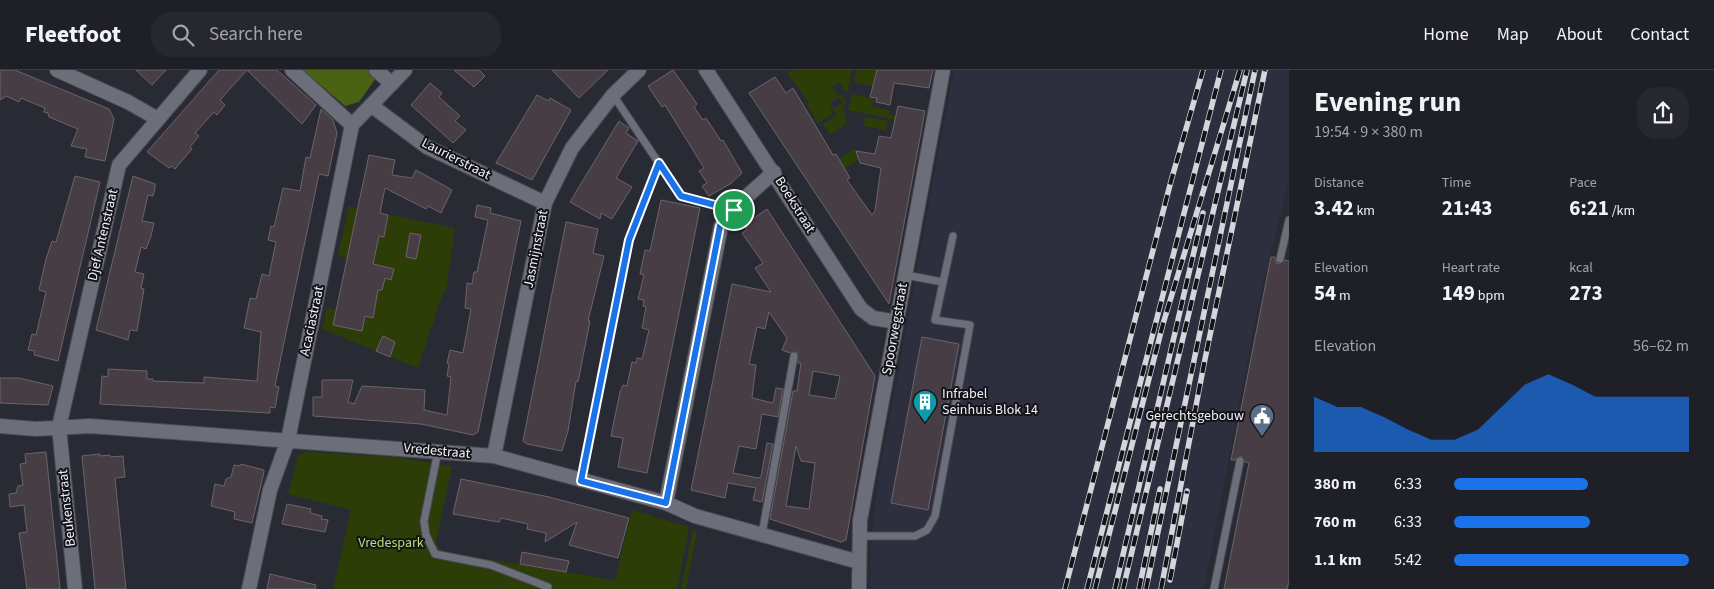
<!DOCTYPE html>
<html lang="en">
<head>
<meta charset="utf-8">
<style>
	body { margin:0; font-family:"Source Sans 3",sans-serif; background:#27282f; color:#f1f3f6; height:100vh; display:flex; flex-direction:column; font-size:19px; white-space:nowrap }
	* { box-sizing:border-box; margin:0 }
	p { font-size:16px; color:#a1a3a7 }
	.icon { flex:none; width:28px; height:28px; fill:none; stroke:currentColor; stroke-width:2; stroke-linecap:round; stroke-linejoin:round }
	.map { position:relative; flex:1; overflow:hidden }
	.details { display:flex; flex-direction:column; background:#1f2027; width:425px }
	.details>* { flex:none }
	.pin { position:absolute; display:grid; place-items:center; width:42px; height:42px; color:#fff; margin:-21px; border:2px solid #fff; border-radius:50%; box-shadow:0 1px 5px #0007 }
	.round { display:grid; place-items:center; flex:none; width:52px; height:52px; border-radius:20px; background:#27282f }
	.headline { display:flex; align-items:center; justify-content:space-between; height:85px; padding:0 25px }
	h1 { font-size:28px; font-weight:700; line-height:38px }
	.stats { display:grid; grid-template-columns:repeat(3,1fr); gap:8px; height:85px; padding:5px 25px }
	.stats div { display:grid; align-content:center }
	.stats b { font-size:21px; font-weight:700 }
	.stats small { font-size:14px; font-weight:400 }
	.stats p { font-size:14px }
	.chart { height:140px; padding:10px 25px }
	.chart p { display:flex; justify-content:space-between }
	.chart svg { width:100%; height:90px; margin-top:5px; fill:#1a73e8; opacity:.7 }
	ul { padding:0 25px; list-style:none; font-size:16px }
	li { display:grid; grid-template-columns:80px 60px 1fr; align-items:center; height:38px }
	li i { height:12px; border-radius:6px; background:#1a73e8 }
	header { display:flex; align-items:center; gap:30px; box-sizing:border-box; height:70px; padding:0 25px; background:#1f2027; border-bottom:1px solid #3c3e44 }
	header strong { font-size:24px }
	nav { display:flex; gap:28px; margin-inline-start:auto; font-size:18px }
	.search { width:350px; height:45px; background:#27282f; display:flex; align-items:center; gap:12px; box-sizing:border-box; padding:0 18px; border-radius:20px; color:#a1a3a7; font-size:19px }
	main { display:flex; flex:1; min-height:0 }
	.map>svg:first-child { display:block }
</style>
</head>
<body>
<header>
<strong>Fleetfoot</strong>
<div class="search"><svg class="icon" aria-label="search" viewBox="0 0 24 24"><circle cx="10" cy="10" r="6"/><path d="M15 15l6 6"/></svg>Search here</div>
<nav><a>Home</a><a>Map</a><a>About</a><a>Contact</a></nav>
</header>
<main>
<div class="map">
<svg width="1289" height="519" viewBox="0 0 1289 519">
	<rect width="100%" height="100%" fill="#292b34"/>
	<path fill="#2d2f3f" d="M954,0H1289V109L1257,240L1204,519H870L871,475L878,411Z"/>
	<path fill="#2d3d08" d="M792,0H852L848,20L845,22L839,12L832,17L838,26L841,24L846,31L843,40L847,53L830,65L823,54L837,45L833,39L843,33L838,27L830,33L833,37L830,39L833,44L818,53L807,34L809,32L787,3Z
		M856,0H877L881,18L854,12Z
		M852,24L875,29L870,36L889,40V44L897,46L896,50L848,40Z
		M865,47L888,51L886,60L864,56Z
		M855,78L858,90L845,98L838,90Z
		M349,136L357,138L354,154L385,160L388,145H391L455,158L446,221L443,223L418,298L322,259L327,238L336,240L334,255L362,260L365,246L373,248L378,221L375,219L382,220L384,211L378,207L391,210L393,199L373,194L376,179L348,189L338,185Z
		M305,382L394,387L452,396L436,473L439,479L448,483L615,510L632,440L689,457L677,519H333L351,440L288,424L298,385Z
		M693,460L697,461L686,519H681Z"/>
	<path fill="#4a6214" d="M303,0H367L376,8L359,32L345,36Z"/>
	<path fill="#473e45" stroke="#6d636b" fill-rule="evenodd" d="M0,0H15L109,39L114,49L105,91L85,87L87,79L71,76L78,59L49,47L48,43L44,42L45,38L21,28L19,32L6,26L0,30Z
		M136,0H166L152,15Z
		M219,0H277L316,35L302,54L247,0L220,30L225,35L217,45L214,42L195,63L199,66L190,77L192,79L175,99L172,96L169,98L147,82Z
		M454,0H479L485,6L474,17Z
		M552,0H608L579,28Z
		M673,0L695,31L697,34L694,37L703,50L706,48L721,71L723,70L742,103L730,114L709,126L702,116L707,113L699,101L704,98L665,35L662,37L648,16Z
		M877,0H933L929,18L894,13L890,35L876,32L877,28L870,27Z
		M775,7L786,23L793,18L833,85L836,84L850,108L847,110L872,145L875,141L881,98L860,93L856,81L875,84L879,66L891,68L898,36L925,41L889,234L749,23Z
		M430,13L442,23L439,27L460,46L455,51L466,60L453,73L411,35Z
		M537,25L549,31L550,28L571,40L532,110L496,93Z
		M321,39L333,50L337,63L328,106L319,104L275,316L279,317L275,338L270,337V343L100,334L102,306L108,307V299L147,301V309H153V311L204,313V307L257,311L261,262L244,258L250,228L256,229L262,204L269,206L276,172L268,170L271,156L274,157L283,118L300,121L306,87L310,88Z
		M619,51L629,58L626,63L638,71L616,108L632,117L612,149L601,143L600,149L570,132Z
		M369,85L395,90L392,105L412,108L416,100L452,120L441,143L428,136L426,139L385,118L380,143L388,145L384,167L379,166L373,194L394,199L391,210L385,208L382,220H378L373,248L365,246L362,261L333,255Z
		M75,106L100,112L58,291L34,285L35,281L28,280L32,264L36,265L46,222L39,220L46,189L52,171L56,172Z
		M133,106L155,114V118L153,126L148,125L142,151L154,153L151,166L146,179L141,177L135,202L144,204L141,218L144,219L137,261L130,260L128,270L96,260Z
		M661,130L700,138L647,403L618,397L623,368L611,366L620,322L623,315L627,316L632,292L636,293L637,288L642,289L649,260L642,258L646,237L643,236L644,230L638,229L644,205L640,204L645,180L650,181Z
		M477,135L491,138L490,143L521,151L478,362L473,365L421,354L313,346V327H322V310H353L348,332L354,334L362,316L425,320L424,340L447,345L451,307L447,306L449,294L447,293L450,280L463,283L471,239L465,238L467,213L472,214L474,202H477L488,150L475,147Z
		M767,139L875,306L846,470L841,472L770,449L793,321H797L801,293H798L797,282L790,283L782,280L787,268L769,242L765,259L757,257L749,294L756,295L752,328L773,333L776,318L783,319L778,347L762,344L756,379L739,376L733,403L758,408L761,407L767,373L773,374L762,432L753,430L756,418L728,413L725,428L691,420L732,214L771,222L755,198L763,193L742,163L747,160L744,155ZM813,301L840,306L835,329L809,325ZM796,376L801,391L815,393L809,439L786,436Z
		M566,152L598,159L593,183L604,186L588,251H590L578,312L576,311L568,361L562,381L527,374L523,371Z
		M410,163L421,165L416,189L406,187Z
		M1271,187H1275L1276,193L1279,194L1285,190L1289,191V511L1287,519H1224L1249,393L1245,392L1241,386L1235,390H1231Z
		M383,266L395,272L390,287L376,281Z
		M922,267L959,274L928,440L891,433Z
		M0,308H19L53,316L48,335L0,333Z
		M46,382L60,519H27L19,463L27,462L24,435L10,437L9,424L16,423L18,416L23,415L20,394L26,393L25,384Z
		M100,384V386L110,385V387L123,386L125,407L115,408L126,519H95L82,386Z
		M241,394L264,400V402L252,453L234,449L235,442L211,436L215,414L224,416L226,409L231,407L234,395L240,396Z
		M461,409L549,427L629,448L618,488L569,475L577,452L545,472L546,463L527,459L528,454L501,448L499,452L453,444Z
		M287,434L311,439L310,443L322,446L321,449L328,450L325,462L282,454Z
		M522,482L569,491L566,502L520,494Z
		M270,504L316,515L315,519H267Z"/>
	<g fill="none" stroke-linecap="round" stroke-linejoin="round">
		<defs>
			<path id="service" d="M613,25L681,126L735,140
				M1280,189L1289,150
				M905,205L943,212
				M438,381L424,451L426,465L435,484L491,495L548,517
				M581,410L629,170L659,93
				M762,464L794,286
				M860,466H915L927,460L935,446L970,255L935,250L953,166
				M1214,519L1240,391"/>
			<path id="minor" d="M57,0L128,32L156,48
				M292,0L352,55
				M376,0L392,14
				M706,0L861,239L873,248L897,252
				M372,36L427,77L545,133
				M0,356L36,359L90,356L494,386L666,433L695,446L859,492
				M494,386L545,133L572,78L613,25L639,0
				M666,433L721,156L745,128L774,102
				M75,519L59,357L119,95L200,0
				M249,519L270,420L288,370L352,55L405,0
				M859,519L860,450L943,0"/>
		</defs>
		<use href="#service" stroke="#484951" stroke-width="9"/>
		<use href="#minor" stroke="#484951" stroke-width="16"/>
		<use href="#service" stroke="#6c6f7a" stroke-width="7"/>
		<use href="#minor" stroke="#6c6f7a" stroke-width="14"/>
		<defs>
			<path id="rail" d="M1170,510L1187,421
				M1065,519L1171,111L1203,0
				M1087,519L1221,0
				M1095,519L1163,254L1240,0
				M1115,519L1203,143
				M1123,519L1247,0
				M1139,519L1160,419
				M1146,519L1255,0
				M1161,519L1204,294L1265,0"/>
		</defs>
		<use href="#rail" stroke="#d5d6dd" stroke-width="5.5"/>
		<use href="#rail" stroke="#131318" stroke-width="4" stroke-dasharray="11" stroke-linecap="butt"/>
	</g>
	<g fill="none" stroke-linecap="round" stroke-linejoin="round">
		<defs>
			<path id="route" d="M659,93L681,126L734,140L720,156L666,433L581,411L629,170Z"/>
		</defs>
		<use href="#route" stroke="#fff" stroke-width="10"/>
		<use href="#route" stroke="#1a73e8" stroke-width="6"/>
	</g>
	<defs>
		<symbol id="building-pin" viewBox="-11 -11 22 30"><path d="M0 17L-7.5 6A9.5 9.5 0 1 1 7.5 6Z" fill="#0f9aa8" stroke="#131318"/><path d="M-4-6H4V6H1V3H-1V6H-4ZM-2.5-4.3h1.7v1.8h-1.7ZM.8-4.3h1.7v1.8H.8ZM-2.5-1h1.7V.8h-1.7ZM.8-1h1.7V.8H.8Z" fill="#fff"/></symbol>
		<symbol id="civic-pin" viewBox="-11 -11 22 30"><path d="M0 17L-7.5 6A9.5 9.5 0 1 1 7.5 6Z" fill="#5c6f8a" stroke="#131318"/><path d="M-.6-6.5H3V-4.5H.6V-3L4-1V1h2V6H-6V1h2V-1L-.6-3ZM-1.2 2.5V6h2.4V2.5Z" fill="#fff"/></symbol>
	</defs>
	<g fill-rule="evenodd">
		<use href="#building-pin" x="911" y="318" width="28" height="38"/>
		<use href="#civic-pin" x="1248" y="332" width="28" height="38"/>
	</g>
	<g text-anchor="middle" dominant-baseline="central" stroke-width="4" stroke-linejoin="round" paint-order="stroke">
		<g font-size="14" fill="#f1f2f9" stroke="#131318">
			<text transform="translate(456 89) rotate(27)">Laurierstraat</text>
			<text transform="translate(795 135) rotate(58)">Boekstraat</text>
			<text transform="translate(103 165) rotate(-77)">Djef Antenstraat</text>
			<text transform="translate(536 179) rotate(-79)">Jasmijnstraat</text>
			<text transform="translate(312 251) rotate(-78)">Acaciastraat</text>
			<text transform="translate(895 259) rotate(-80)">Spoorwegstraat</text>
			<text transform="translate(437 381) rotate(5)">Vredestraat</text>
			<text transform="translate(67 438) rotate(-96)">Beukenstraat</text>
		</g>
		<g font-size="14" fill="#f1f2f9" stroke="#131318" text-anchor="start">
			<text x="942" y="324">Infrabel<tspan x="942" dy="16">Seinhuis Blok 14</tspan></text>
			<text x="1244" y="346" text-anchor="end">Gerechtsgebouw</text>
		</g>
		<g font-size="14" fill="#b8dd77" stroke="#131318">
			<text x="391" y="473">Vredespark</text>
		</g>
	</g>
</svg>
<div class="pin" style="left:734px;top:140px;background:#1e9e55"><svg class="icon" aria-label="arrive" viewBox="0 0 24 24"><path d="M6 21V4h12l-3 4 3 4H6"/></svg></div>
</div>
<section class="details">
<div class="headline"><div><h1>Evening run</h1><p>19:54 · 9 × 380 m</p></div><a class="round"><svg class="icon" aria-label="share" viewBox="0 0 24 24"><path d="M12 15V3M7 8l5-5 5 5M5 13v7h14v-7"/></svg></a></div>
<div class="stats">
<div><p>Distance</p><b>3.42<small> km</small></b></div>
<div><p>Time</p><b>21:43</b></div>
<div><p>Pace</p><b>6:21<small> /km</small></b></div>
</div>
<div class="stats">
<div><p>Elevation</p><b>54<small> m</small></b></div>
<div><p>Heart rate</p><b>149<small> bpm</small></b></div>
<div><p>kcal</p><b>273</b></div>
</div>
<div class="chart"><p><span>Elevation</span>56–62 m</p>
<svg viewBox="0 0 160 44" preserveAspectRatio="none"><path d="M0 44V17L10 22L20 22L30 27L40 33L50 38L60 38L70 33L80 22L90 11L100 6L110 11L120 17L130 17L140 17L150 17L160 17V44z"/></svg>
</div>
<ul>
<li><b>380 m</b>6:33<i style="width:57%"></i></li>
<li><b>760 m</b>6:33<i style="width:58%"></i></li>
<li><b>1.1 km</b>5:42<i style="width:100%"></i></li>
</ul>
</section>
</main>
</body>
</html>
